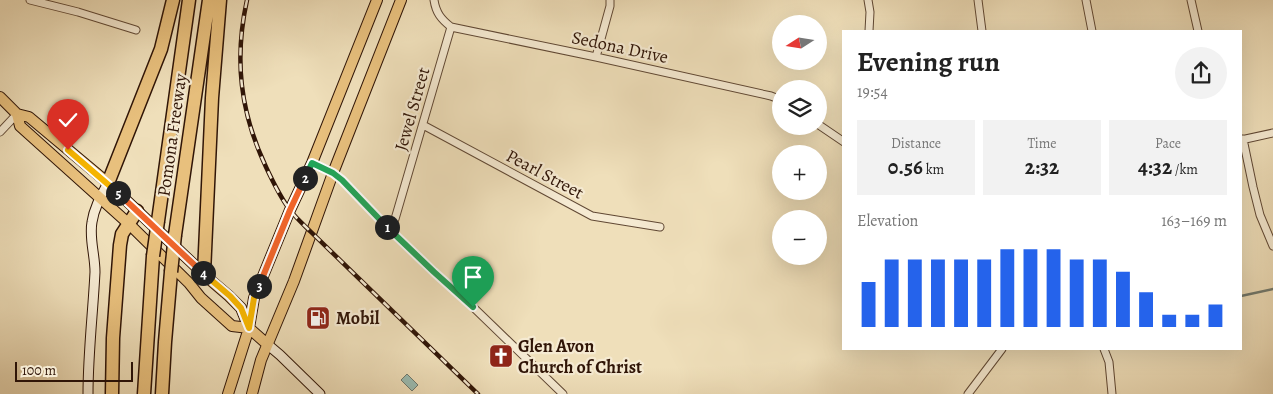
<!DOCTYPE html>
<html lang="en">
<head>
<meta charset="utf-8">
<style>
	body { margin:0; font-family:Alegreya,serif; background:#f2f2f2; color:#222; height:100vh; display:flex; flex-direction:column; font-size:19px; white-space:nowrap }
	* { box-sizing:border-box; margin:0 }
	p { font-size:16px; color:#767676 }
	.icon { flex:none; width:28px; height:28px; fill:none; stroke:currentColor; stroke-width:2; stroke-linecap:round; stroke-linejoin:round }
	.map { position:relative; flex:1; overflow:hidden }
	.drawer { position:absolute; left:842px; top:30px; width:400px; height:320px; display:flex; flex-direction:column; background:#fff; border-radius:0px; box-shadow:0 5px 20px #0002 }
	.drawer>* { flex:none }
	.needle { width:32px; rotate:258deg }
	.tools { position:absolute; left:772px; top:15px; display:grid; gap:10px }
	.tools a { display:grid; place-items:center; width:55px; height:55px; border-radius:50%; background:#fff; box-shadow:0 5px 20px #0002; font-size:25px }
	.scale { position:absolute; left:15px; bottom:12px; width:118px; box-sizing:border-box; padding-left:5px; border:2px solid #301507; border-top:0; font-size:14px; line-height:18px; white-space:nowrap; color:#301507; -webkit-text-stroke:4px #f5ead2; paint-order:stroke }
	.pin { position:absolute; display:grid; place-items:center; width:42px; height:42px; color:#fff; margin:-51px -21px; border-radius:50% 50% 50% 0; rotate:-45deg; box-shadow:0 0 5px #0007 }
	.pin .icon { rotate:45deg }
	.km { position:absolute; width:25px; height:25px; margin:-12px; border-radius:50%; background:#222; color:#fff; font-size:14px; line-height:25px; text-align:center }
	.round { display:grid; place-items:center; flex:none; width:52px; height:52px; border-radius:26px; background:#f2f2f2 }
	.summary { display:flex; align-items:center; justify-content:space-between; height:85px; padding:0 15px }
	h1 { font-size:28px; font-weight:700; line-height:38px }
	.figures { display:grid; grid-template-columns:repeat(3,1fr); gap:8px; height:85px; padding:5px 15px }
	.figures div { display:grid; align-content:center; border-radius:0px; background:#f2f2f2; text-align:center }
	.figures b { font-size:21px; font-weight:700 }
	.figures small { font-size:14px; font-weight:400 }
	.figures p { font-size:14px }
	.chart { height:140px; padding:10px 15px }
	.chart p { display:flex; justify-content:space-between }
	.chart svg { width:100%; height:90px; margin-top:5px; stroke:#2563eb; stroke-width:6 }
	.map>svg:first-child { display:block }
</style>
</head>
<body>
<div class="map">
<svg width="1273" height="394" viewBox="0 0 1273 394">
	<rect width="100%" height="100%" fill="#efdfba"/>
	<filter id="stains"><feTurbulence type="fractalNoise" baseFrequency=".004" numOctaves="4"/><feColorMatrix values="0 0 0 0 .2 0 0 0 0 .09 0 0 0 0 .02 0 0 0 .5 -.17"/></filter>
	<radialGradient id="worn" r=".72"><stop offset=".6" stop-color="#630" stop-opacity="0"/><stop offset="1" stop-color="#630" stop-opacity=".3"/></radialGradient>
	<path fill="#9abcb2" stroke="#70796e" d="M407,374L418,385L412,391L401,380Z"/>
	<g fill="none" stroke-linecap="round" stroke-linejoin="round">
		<path stroke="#70796e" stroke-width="2.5" d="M1241,296L1273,289"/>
		<defs>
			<path id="street" d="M30,0L78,12L136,30
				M868,0L870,12L869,31
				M978,0L982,31
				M1086,0L1092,31
				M1191,0L1198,31
				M451,27L596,57L771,96L781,100
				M596,57L610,6V0
				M423,125L592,216L660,227
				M819,125L844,142
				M0,132L17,114
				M1243,139L1253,187L1260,215L1273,246
				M1241,140L1273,133
				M312,163L333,173L342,180L390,230L434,272L473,307L563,394
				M390,230L395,219L451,27C441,19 436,13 434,0
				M1104,349L1109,362L1112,394
				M968,394L1002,349"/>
			<path id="secondary" d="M267,344L280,355L320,394
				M88,394C88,353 93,312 95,272C95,255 89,238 92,222C94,208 101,196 108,183"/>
			<path id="primary" d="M0,97L17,114L20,126L129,224L189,283L201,298L232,326L249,328
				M17,114L29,117L108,183L208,278L229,296L241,308L249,328L267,344
				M228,394L249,328L254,298L290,210L312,163L377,0
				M252,394L261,360L294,281L333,173L401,0"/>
			<path id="highway" d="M108,183L161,49L173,0
				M158,221L189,0
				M175,235L209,0
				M204,273L212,98L220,0
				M112,394L113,338L120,245L122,234L137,211
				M144,394L153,256
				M162,394L165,342L171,272"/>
		</defs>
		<use href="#street" stroke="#604834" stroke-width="9"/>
		<use href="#secondary" stroke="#301507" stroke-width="11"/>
		<use href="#primary" stroke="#301507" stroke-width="12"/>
		<use href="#highway" stroke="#301507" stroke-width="15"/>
		<use href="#street" stroke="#f5ead2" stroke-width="7"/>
		<use href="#secondary" stroke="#f5ead2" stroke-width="9"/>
		<use href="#primary" stroke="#e8c07d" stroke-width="10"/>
		<use href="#highway" stroke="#e8c07d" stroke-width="12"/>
		<defs>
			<path id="rail" d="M247,0C234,59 240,112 266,167C273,182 280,197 290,210C296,218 304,225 311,232L478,394"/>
		</defs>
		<use href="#rail" stroke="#301507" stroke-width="4.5"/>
		<use href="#rail" stroke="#f5ead2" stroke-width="2.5" stroke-dasharray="8" stroke-linecap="butt"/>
		<defs>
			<path id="highway-bridge" d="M153,256L158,221
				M171,272L175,235"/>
		</defs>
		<use href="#highway-bridge" stroke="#301507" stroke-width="15" stroke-linecap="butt"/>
		<use href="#highway-bridge" stroke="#e8c07d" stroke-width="12"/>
	</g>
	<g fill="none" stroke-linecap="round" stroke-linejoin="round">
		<defs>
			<path id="split-1" d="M387,227L434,272L473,307"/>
			<path id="split-2" d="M305,178L312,163L333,173L342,180L387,227"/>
			<path id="split-3" d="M259,286L290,210L305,178"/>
			<path id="split-4" d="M203,273L230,296L241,308L249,328L254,298L259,286"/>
			<path id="split-5" d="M118,193L203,273"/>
			<path id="split-6" d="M68,150L118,193"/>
		</defs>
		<use href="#split-1" stroke="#fff" stroke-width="10"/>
		<use href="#split-2" stroke="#fff" stroke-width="10"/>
		<use href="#split-3" stroke="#fff" stroke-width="10"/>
		<use href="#split-4" stroke="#fff" stroke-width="10"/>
		<use href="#split-5" stroke="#fff" stroke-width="10"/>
		<use href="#split-6" stroke="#fff" stroke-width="10"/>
		<use href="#split-1" stroke="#22a559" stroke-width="6"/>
		<use href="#split-2" stroke="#22a559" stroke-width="6"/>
		<use href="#split-3" stroke="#f0652b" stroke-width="6"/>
		<use href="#split-4" stroke="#f5b400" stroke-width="6"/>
		<use href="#split-5" stroke="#f0652b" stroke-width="6"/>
		<use href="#split-6" stroke="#f5b400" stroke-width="6"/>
	</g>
	<defs>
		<symbol id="fuel-square" viewBox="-11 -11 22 22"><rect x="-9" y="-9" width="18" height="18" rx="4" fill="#8f2418" stroke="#f5ead2"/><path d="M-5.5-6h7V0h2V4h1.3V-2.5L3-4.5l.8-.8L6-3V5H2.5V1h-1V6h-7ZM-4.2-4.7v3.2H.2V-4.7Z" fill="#fff"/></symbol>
		<symbol id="church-square" viewBox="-11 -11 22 22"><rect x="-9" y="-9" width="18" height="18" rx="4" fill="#8f2418" stroke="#f5ead2"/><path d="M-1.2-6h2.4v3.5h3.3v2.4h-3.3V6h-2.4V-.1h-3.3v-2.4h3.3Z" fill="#fff"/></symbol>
	</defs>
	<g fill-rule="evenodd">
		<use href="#fuel-square" x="304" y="304" width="28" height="28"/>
		<use href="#church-square" x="487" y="342" width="28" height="28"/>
	</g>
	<g text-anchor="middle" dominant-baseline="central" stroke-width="4.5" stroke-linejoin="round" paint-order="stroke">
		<g font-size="18" fill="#301507" stroke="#f5ead2">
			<text transform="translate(620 47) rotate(12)">Sedona Drive</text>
			<text transform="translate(412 109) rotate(-74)">Jewel Street</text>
			<text transform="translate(172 135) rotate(-82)">Pomona Freeway</text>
			<text transform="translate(545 174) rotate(28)">Pearl Street</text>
		</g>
		<g font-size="18" font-weight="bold" fill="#301507" stroke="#f5ead2" text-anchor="start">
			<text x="336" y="318">Mobil</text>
			<text x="518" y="346">Glen Avon<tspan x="518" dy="21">Church of Christ</tspan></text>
		</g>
	</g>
	<rect width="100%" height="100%" filter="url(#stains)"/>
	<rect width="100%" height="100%" fill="url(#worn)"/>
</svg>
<div class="tools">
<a><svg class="needle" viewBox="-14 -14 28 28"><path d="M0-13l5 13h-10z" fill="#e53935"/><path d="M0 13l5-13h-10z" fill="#767676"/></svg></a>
<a><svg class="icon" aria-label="layers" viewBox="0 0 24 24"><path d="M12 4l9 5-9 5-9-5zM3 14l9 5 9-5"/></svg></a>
<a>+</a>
<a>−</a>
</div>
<div class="scale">100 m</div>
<div class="pin" style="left:473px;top:307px;background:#1e9e55"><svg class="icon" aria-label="arrive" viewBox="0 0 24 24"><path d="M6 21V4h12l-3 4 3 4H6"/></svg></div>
<div class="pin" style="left:68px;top:150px;background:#d93025"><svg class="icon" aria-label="check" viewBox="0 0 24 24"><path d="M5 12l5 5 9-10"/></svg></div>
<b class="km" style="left:387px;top:227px">1</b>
<b class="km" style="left:305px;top:178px">2</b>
<b class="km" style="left:259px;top:286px">3</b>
<b class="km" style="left:203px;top:273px">4</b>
<b class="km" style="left:118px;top:193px">5</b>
<section class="drawer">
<div class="summary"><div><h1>Evening run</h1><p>19:54</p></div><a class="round"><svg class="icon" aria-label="share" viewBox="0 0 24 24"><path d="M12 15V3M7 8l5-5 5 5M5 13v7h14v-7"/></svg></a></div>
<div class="figures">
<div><p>Distance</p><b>0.56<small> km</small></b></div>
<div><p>Time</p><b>2:32</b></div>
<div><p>Pace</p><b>4:32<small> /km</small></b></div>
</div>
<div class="chart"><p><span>Elevation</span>163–169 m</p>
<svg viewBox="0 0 160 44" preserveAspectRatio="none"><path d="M5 44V22M15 44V11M25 44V11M35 44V11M45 44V11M55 44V11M65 44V6M75 44V6M85 44V6M95 44V11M105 44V11M115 44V17M125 44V27M135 44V38M145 44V38M155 44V33"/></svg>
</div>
</section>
</div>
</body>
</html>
